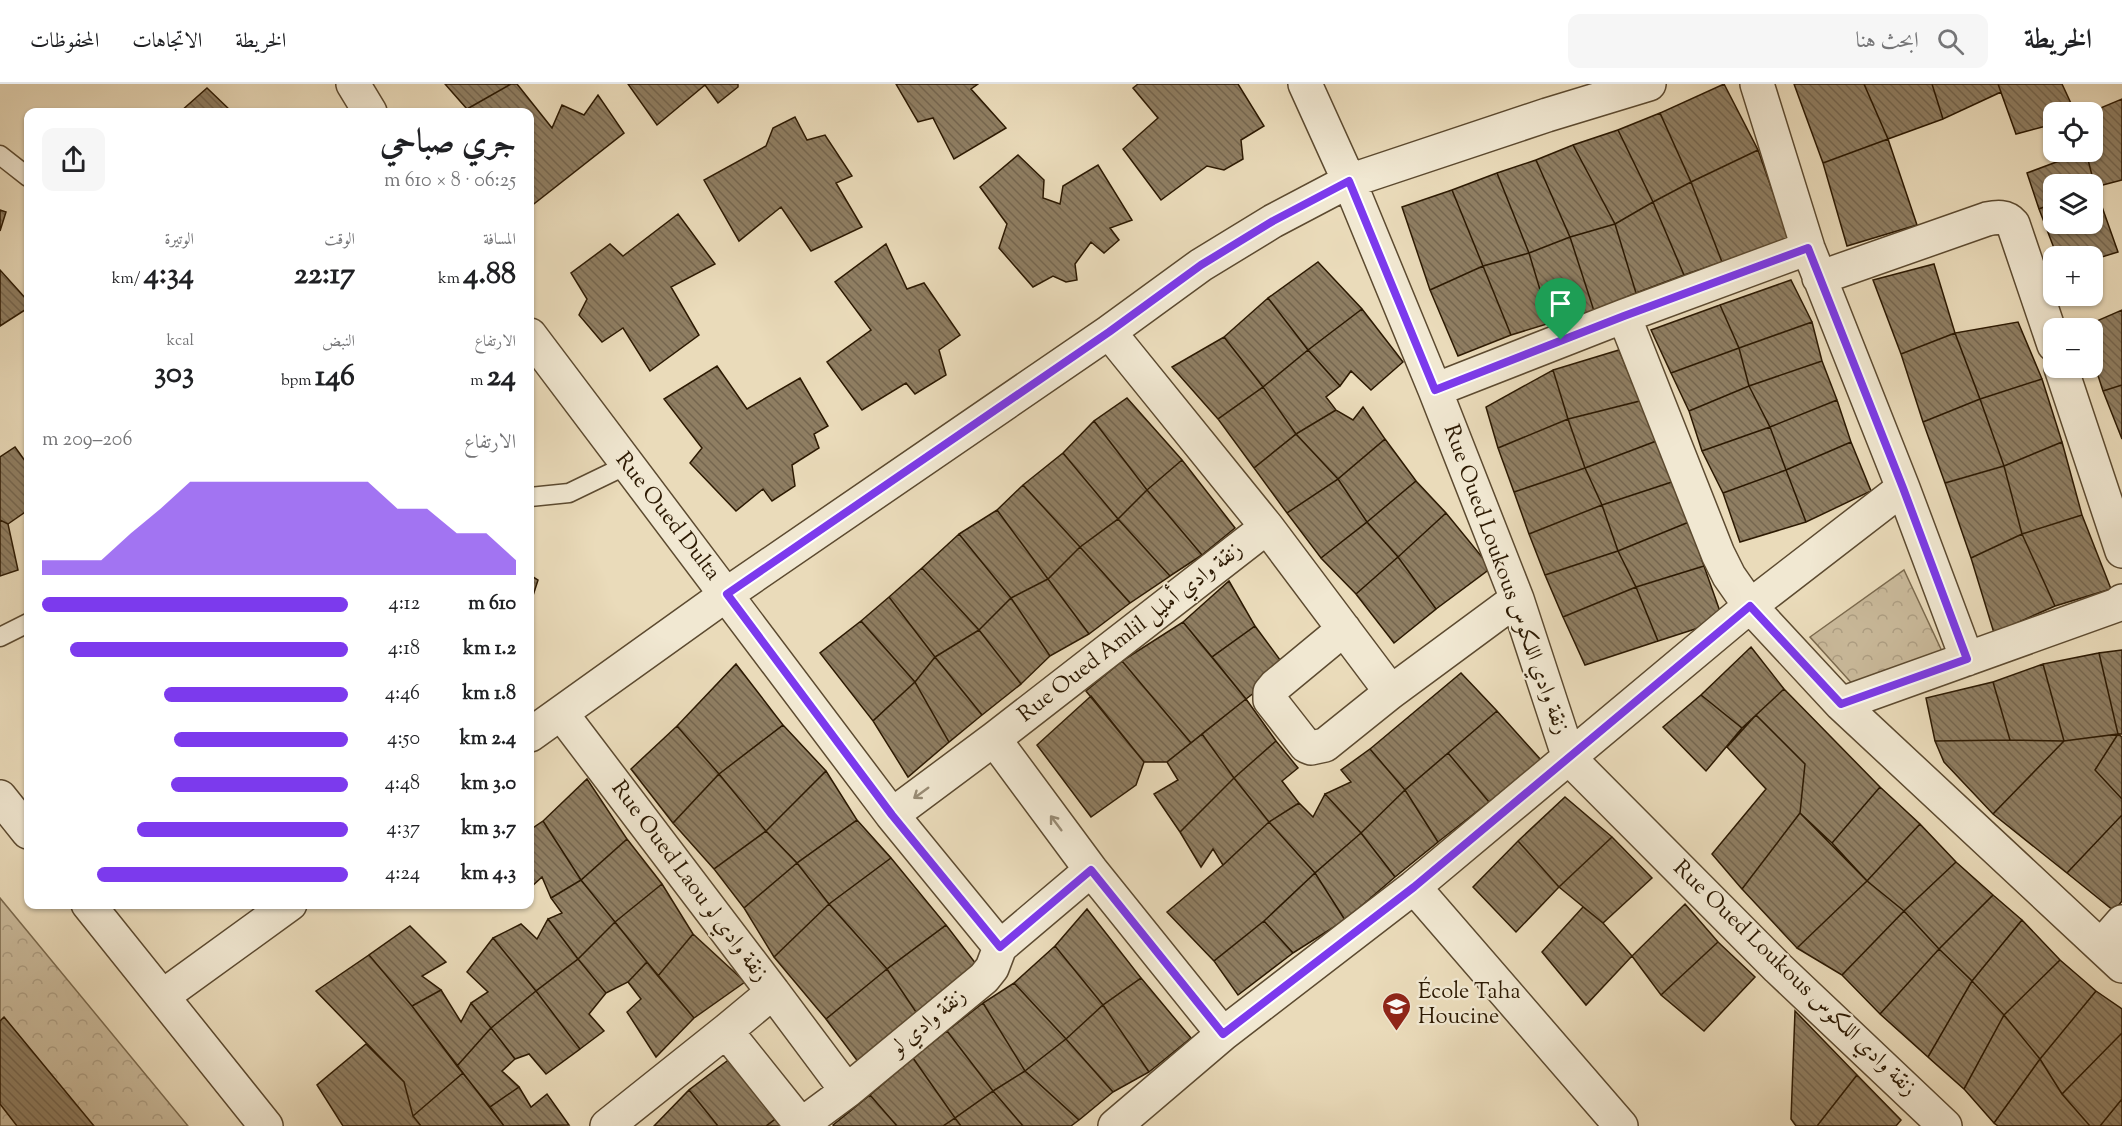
<!DOCTYPE html>
<html lang="ar">
<head>
<meta charset="utf-8">
<style>
	body { margin:0; font-family:"Sorts Mill Goudy",Amiri,serif; background:#f6f6f6; color:#202124; direction:rtl; height:100vh; display:flex; flex-direction:column; font-size:22px; white-space:nowrap }
	* { box-sizing:border-box; margin:0 }
	p { font-size:20px; color:#757577 }
	.icon { flex:none; width:33px; height:33px; fill:none; stroke:currentColor; stroke-width:2; stroke-linecap:round; stroke-linejoin:round }
	.map { position:relative; flex:1; overflow:hidden; direction:ltr }
	.side { position:absolute; left:24px; top:24px; width:510px; height:801px; display:flex; flex-direction:column; background:#fff; border-radius:12px; box-shadow:0 2px 4px #0004; direction:rtl }
	.side>* { flex:none }
	.controls { position:absolute; left:2043px; top:18px; display:grid; gap:12px }
	.controls a { display:grid; place-items:center; width:60px; height:60px; border-radius:12px; background:#fff; box-shadow:0 2px 4px #0004; font-size:30px }
	.pin { position:absolute; display:grid; place-items:center; width:51px; height:51px; color:#fff; margin:-62px -26px; border-radius:50% 50% 50% 0; rotate:-45deg; box-shadow:0 0 6px #0007 }
	.pin .icon { rotate:45deg }
	.round { display:grid; place-items:center; flex:none; width:63px; height:63px; border-radius:12px; background:#f6f6f6 }
	.head { display:flex; align-items:center; justify-content:space-between; height:102px; padding:0 18px }
	h1 { font-size:33px; font-weight:700; line-height:45px }
	.figures { display:grid; grid-template-columns:repeat(3,1fr); gap:9px; height:102px; padding:6px 18px }
	.figures div { display:grid; align-content:center }
	.figures b { font-size:30px; font-weight:700 }
	.figures small { font-size:16px; font-weight:400 }
	.figures p { font-size:16px }
	.chart { height:168px; padding:12px 18px }
	.chart p { display:flex; justify-content:space-between }
	.chart svg { width:100%; height:108px; margin-top:6px; fill:#7c3aed; opacity:.7 }
	ul { padding:0 18px; list-style:none; font-size:20px }
	li { display:grid; grid-template-columns:96px 72px 1fr; align-items:center; height:45px }
	li i { height:15px; border-radius:8px; background:#7c3aed }
	header { display:flex; align-items:center; gap:36px; box-sizing:border-box; height:84px; padding:0 30px; background:#fff; border-bottom:2px solid #e0e0e0 }
	header strong { font-size:28px }
	nav { display:flex; gap:33px; margin-inline-start:auto; font-size:21px }
	.search { width:420px; height:54px; background:#f6f6f6; display:flex; align-items:center; gap:15px; box-sizing:border-box; padding:0 21px; border-radius:12px; color:#757577; font-size:22px }
	.map>svg:first-child { display:block }
</style>
</head>
<body>
<header>
<strong>الخريطة</strong>
<div class="search"><svg class="icon" aria-label="search" viewBox="0 0 24 24"><circle cx="10" cy="10" r="6"/><path d="M15 15l6 6"/></svg>ابحث هنا</div>
<nav><a>الخريطة</a><a>الاتجاهات</a><a>المحفوظات</a></nav>
</header>
<div class="map">
<svg width="2122" height="1042" viewBox="0 0 2122 1042">
	<defs>
		<pattern id="park-crowns" width="20" height="18" patternUnits="userSpaceOnUse" patternTransform="scale(1.5)"><rect width="20" height="18" fill="#caba9b"/><path d="M2 6a3 3 0 1 1 6 0M12 15a3 3 0 1 1 6 0" fill="none" stroke="#ae9f84"/></pattern>
		<pattern id="building-back-hatch" width="6" height="6" patternUnits="userSpaceOnUse" patternTransform="scale(1.5)"><rect width="6" height="6" fill="#8f7e62"/><path d="M-1 5l2 2M0 0l6 6M5-1l2 2" fill="none" stroke="#75664f"/></pattern>
	</defs>
	<rect width="100%" height="100%" fill="#eadbba"/>
	<filter id="stains"><feTurbulence type="fractalNoise" baseFrequency=".00333" numOctaves="4"/><feColorMatrix values="0 0 0 0 .2 0 0 0 0 .09 0 0 0 0 .02 0 0 0 .5 -.17"/></filter>
	<radialGradient id="worn" r=".72"><stop offset=".6" stop-color="#630" stop-opacity="0"/><stop offset="1" stop-color="#630" stop-opacity=".3"/></radialGradient>
	<path fill="url(#park-crowns)" stroke="#7b6a4e" stroke-width="1.5" d="M1904,486L1947,578L1856,604L1810,553Z
		M0,814L188,1042H0Z"/>
	<path fill="url(#building-back-hatch)" stroke="#2c1902" stroke-width="1.5" d="M445,0H511L467,25Z
		M511,0H517L552,44L562,21L584,31L598,11L624,49L530,123V28H470L467,25Z
		M628,0H738V3L718,19L705,1L657,41Z
		M896,0H978L971,5L1006,44L954,75L933,34L918,38Z
		M1138,0H1238L1264,42L1241,56L1243,75L1224,86L1207,82L1161,116L1123,65L1158,34L1133,4Z
		M1724,0L1758,66L1691,98L1660,29Z
		M1794,0H1864L1888,55L1823,79Z
		M1864,0H1932L1943,35L1888,55Z
		M1932,0H1998L2001,8L1943,35Z
		M1998,0H2062L2075,28H2054V40L2016,50Z
		M207,4L232,28H180Z
		M2122,15V96L2095,103L2086,68H2092L2091,28Z
		M1660,29L1691,98L1653,118L1618,46Z
		M795,33L807,56L825,51L852,92L836,99L862,143L811,167L781,123L739,157L704,96L766,62L773,44Z
		M1618,46L1653,118L1615,140L1573,61Z
		M1888,55L1917,141L1847,162L1823,79Z
		M1573,61L1615,140L1570,153L1536,76Z
		M1758,66L1790,157L1722,178L1691,98Z
		M2083,68H2086L2095,103L2092,104V100H2054V119L2039,125L2027,89Z
		M1018,71L1044,96L1043,114L1060,120L1063,102L1098,81L1132,136L1110,144L1119,156L1104,169L1091,158L1075,180L1077,196L1066,198L1053,192L1033,203L999,164L1007,140L980,103Z
		M1536,76L1570,153L1529,169L1497,89Z
		M1497,89L1529,169L1483,182L1452,106Z
		M1691,98L1722,178L1684,191L1653,118Z
		M2095,103L2118,168L2092,176V172H2057L2039,125L2054,119V140H2092V104Z
		M1452,106L1483,182L1430,206L1402,123Z
		M1653,118L1684,191L1636,209L1615,140Z
		M0,126L6,128L0,147Z
		M678,130L715,180L671,203L699,251L650,287L623,244L602,258L579,231L587,215L571,189L610,160L623,172Z
		M1615,140L1636,209L1594,227L1570,153Z
		M1570,153L1594,227L1550,239L1529,169Z
		M886,160L907,205L924,199L960,251L939,266L946,291L915,310L906,299L862,326L827,278L871,246L835,198Z
		M1529,169L1550,239L1511,251L1483,182Z
		M1318,178L1362,225L1308,266L1268,214Z
		M1934,180L1955,249L1901,270L1873,196Z
		M1483,182L1511,251L1458,272L1430,206Z
		M0,186L28,217V224L0,242Z
		M1791,196L1812,238L1739,264L1720,221Z
		M1268,214L1308,266L1263,303L1224,253Z
		M1720,221L1739,264L1671,289L1651,246Z
		M1362,225L1403,278L1371,306L1351,287L1340,302L1308,266Z
		M2122,226V301L2103,307L2092,273V244L2083,243Z
		M1812,238L1822,277L1749,302L1739,264Z
		M2018,238L2042,295L1980,315L1955,249Z
		M1955,249L1980,315L1923,338L1901,270Z
		M1224,253L1263,303L1218,335L1172,283Z
		M1739,264L1749,302L1689,327L1671,289Z
		M1308,266L1340,302L1326,313L1336,326L1296,350L1263,303Z
		M1619,266L1640,317L1568,335L1553,286Z
		M1822,277L1837,316L1770,343L1749,302Z
		M717,282L747,325L800,294L828,342L814,350L819,364L792,381L795,402L772,417L763,405L736,427L690,379L702,364L664,315Z
		M1553,286L1568,335L1498,364L1486,323Z
		M2042,295L2062,358L2004,382L1980,315Z
		M2122,301V355L2103,307Z
		M1749,302L1770,343L1702,367L1689,327Z
		M1263,303L1296,350L1254,384L1218,335Z
		M1127,314L1182,376L1147,406L1094,337Z
		M1980,315L2004,382L1945,399L1923,338Z
		M1837,316L1851,358L1786,386L1770,343Z
		M1640,317L1659,356L1585,384L1568,335Z
		M1363,323L1385,355L1338,395L1296,350L1336,326L1353,336Z
		M1568,335L1585,384L1514,408L1498,364Z
		M1094,337L1147,406L1118,435L1063,369Z
		M1770,343L1786,386L1723,409L1702,367Z
		M1296,350L1338,395L1287,429L1254,384Z
		M1385,355L1416,397L1367,438L1338,395Z
		M1659,356L1675,397L1602,421L1585,384Z
		M1851,358L1871,407L1806,438L1786,386Z
		M2062,358L2082,431L2022,450L2004,382Z
		M15,363L28,381V426L8,440L0,436V373Z
		M1063,369L1118,435L1080,463L1023,401Z
		M1182,376L1235,444L1202,471L1147,406Z
		M2004,382L2022,450L1971,474L1945,399Z
		M1585,384L1602,421L1529,450L1514,408Z
		M1786,386L1806,438L1740,458L1723,409Z
		M1338,395L1367,438L1321,474L1287,429Z
		M1416,397L1446,429L1398,473L1367,438Z
		M1675,397L1689,438L1618,467L1602,421Z
		M1023,401L1080,463L1048,495L997,426Z
		M1147,406L1202,471L1170,492L1118,435Z
		M1602,421L1618,467L1545,491L1529,450Z
		M997,426L1048,495L1011,514L959,450Z
		M1446,429L1491,484L1436,525L1398,473Z
		M2082,431L2111,505L2055,522L2022,450Z
		M1118,435L1170,492L1130,519L1080,463Z
		M0,436L8,440L18,486L0,492Z
		M1367,438L1398,473L1356,510L1321,474Z
		M1689,438L1704,482L1636,503L1618,467Z
		M959,450L1011,514L979,546L922,484Z
		M2022,450L2055,522L1994,549L1971,474Z
		M1080,463L1130,519L1089,550L1048,495Z
		M1618,467L1636,503L1563,533L1545,491Z
		M1398,473L1436,525L1394,559L1356,510Z
		M1704,482L1723,536L1658,557L1636,503Z
		M922,484L979,546L935,573L889,513Z
		M530,491L538,496L530,521Z
		M1048,495L1089,550L1050,572L1011,514Z
		M1229,497L1255,542L1212,573L1183,538Z
		M1636,503L1658,557L1585,581L1563,533Z
		M889,513L935,573L915,598L861,537Z
		M1011,514L1050,572L1021,600L979,546Z
		M861,537L915,598L873,637L820,569Z
		M1183,538L1246,615L1191,659L1122,577Z
		M1255,542L1286,584L1246,615L1212,573Z
		M979,546L1021,600L982,631L935,573Z
		M1751,563L1784,605L1742,644L1701,611Z
		M2122,566V650H2118L2099,569Z
		M2099,569L2118,650L2064,657L2043,580Z
		M935,573L982,631L949,658L915,598Z
		M1122,577L1191,659L1167,678H1144L1086,607Z
		M736,580L783,641L719,690L677,642Z
		M2043,580L2064,657L2010,656L1993,598Z
		M1461,589L1497,627L1405,706L1370,665Z
		M915,598L949,658L908,693L873,637Z
		M1993,598L2010,656L1935,657L1926,614Z
		M1784,605L1880,703L1832,759L1800,729L1805,680L1756,631Z
		M1701,611L1742,644L1706,687L1663,643Z
		M1091,612L1144,678L1136,701L1091,733L1037,661Z
		M1246,615L1276,657L1234,694L1202,650Z
		M1497,627L1541,676L1489,718L1448,669Z
		M1756,631L1805,680L1800,729L1742,805L1712,770L1766,705L1727,663Z
		M783,641L826,687L766,747L719,690Z
		M677,642L719,690L673,739L631,685Z
		M1202,650L1234,694L1180,748L1154,710L1178,696L1167,678Z
		M2118,650L2122,653V715L2095,686Z
		M2118,650L2095,686L2122,715V731L2067,789L1993,730L2064,657Z
		M2010,656L2064,657L1993,730L1944,678L1935,657Z
		M1276,657L1298,684L1282,697L1299,719L1269,738L1234,694Z
		M1370,665L1405,706L1361,749L1325,710L1351,698L1341,686Z
		M1448,669L1489,718L1438,758L1405,706Z
		M826,687L857,736L797,779L766,747Z
		M719,690L766,747L714,785L673,739Z
		M1234,694L1269,738L1223,781L1213,765L1201,783L1180,748Z
		M587,695L627,755L581,796L543,737Z
		M1880,703L1920,740L1867,797L1832,759Z
		M1405,706L1438,758L1395,793L1361,749Z
		M1325,710L1361,749L1315,789L1269,738L1299,719L1313,733Z
		M1565,713L1612,753L1559,803L1518,757Z
		M1800,729L1867,797L1797,864L1742,805Z
		M2122,731V817L2114,827L2067,789Z
		M857,736L891,774L829,820L797,779Z
		M543,737L581,796L551,814L542,793L530,804V746Z
		M1269,738L1315,789L1264,837L1214,877L1167,828L1223,781Z
		M1920,740L1956,778L1904,827L1867,797Z
		M766,747L797,779L744,824L714,785Z
		M1361,749L1395,793L1345,836L1315,789Z
		M1612,753L1652,794L1603,839L1559,803Z
		M627,755L662,800L615,838L581,796Z
		M1518,757L1559,803L1516,848L1473,803Z
		M891,774L946,841L887,885L829,820Z
		M1956,778L1993,811L1939,865L1904,827Z
		M797,779L829,820L774,873L744,824Z
		M1315,789L1345,836L1293,869L1264,837Z
		M581,796L615,838L578,875L548,835L562,829L551,814Z
		M1867,797L1904,827L1842,891L1797,864Z
		M662,800L693,850L658,892L615,838Z
		M1993,811L2022,836L1972,897L1939,865Z
		M829,820L887,885L826,935L774,873Z
		M1685,820L1718,858L1661,911L1632,872Z
		M1583,823L1603,839L1632,872L1586,921L1542,868Z
		M1087,825L1141,894L1103,921L1055,862Z
		M1904,827L1939,865L1880,930L1842,891Z
		M548,835L578,875L536,907L493,854L521,840L537,855Z
		M2022,836L2060,876L2004,931L1972,897Z
		M1264,837L1293,869L1238,911L1214,877Z
		M615,838L647,878L628,898L606,909L578,875Z
		M946,841L983,889L920,934L887,885Z
		M410,842L446,878L422,892L441,906L412,922L369,871Z
		M693,850L745,898L694,934L658,892Z
		M493,854L536,907L491,944L471,919L488,908L467,888Z
		M1718,858L1755,893L1704,947L1661,911Z
		M1055,862L1103,921L1066,955L1014,899Z
		M1939,865L1972,897L1928,973L1880,930Z
		M369,871L412,922L463,989L413,1032L404,998L316,907Z
		M578,875L606,909L589,930L604,947L580,965L536,907Z
		M2060,876L2096,907L2040,975L2004,931Z
		M647,878L694,934L656,973L627,928L641,915L628,898Z
		M887,885L920,934L859,979L826,935Z
		M1141,894L1191,954L1149,988L1103,921Z
		M1972,897L2004,931L1964,1005L1928,973Z
		M1014,899L1066,955L1025,987L983,919Z
		M441,906L461,938L471,919L491,944L457,982L412,922Z
		M536,907L580,965L546,990L529,970L515,975L491,944Z
		M2096,907L2122,925V949L2062,1010L2040,975Z
		M983,919L1025,987L993,1007L947,947Z
		M1103,921L1149,988L1113,1008L1066,955Z
		M1795,927L1857,991L1817,1042H1796L1791,1035Z
		M2004,931L2040,975L1994,1039L1964,1005Z
		M4,933L94,1042H17L0,1020V937Z
		M491,944L515,975L502,987L519,1003L490,1023L457,982Z
		M947,947L993,1007L955,1034L913,974Z
		M2122,949V1015L2100,1042H2090L2062,1010Z
		M1066,955L1113,1008L1079,1036L1025,987Z
		M366,960L404,998L413,1032L421,1042H343L317,1001Z
		M731,974L778,1033L766,1042H718L689,1006Z
		M913,974L955,1034L943,1042H897L870,1011Z
		M2040,975L2062,1010L2090,1042H1998L1994,1039Z
		M1025,987L1079,1036L1071,1042H1023L993,1007Z
		M463,989L504,1042H421L413,1032Z
		M1857,991L1901,1036L1896,1042H1817Z
		M519,1003L531,1023L547,1010L569,1041L504,1042L490,1023Z
		M689,1006L718,1042H654Z
		M993,1007L1023,1042H961L955,1034Z
		M870,1011L897,1042H834L833,1041Z
		M2122,1015V1042H2100Z
		M778,1033L785,1042H766Z
		M955,1034L961,1042H943Z"/>
	<g fill="none" stroke-linecap="round" stroke-linejoin="round">
		<defs>
			<path id="service" d="M0,71L28,93
				M530,413L569,409L627,381
				M0,553L28,539"/>
			<path id="minor" d="M353,0L370,28
				M1305,0L1349,97L1435,306L1517,515L1569,674L1778,884L1945,1042
				M1757,0L1808,164L1903,404L1967,575
				M1819,194L1987,135C1997,133 2006,132 2013,140L2054,261
				M1624,232L1718,470L1729,492L1750,522L1841,620L2122,882
				M1109,248L1267,443L1391,608
				M530,251L892,731
				M2061,284L2122,467
				M1435,306L1624,232L1808,164
				M1344,545L1275,602L1270,608V616L1306,662L1311,664L1325,661L1391,608L1517,515
				M1841,620L2117,521L2122,517
				M561,629L773,908L726,947L802,1042
				M530,651L727,510L1109,248L1201,181L1273,137L1349,97L1547,31L1649,0
				M994,655L1267,443
				M1091,786L1000,863L892,731L994,655L1091,786L1223,950
				M1414,803L1621,1042
				M2101,862L2122,838
				M773,908L847,1007
				M163,912L290,820
				M801,1041L847,1007L984,894L992,884L1000,863
				M607,1042L726,947
				M1115,1042L1223,950L1414,803L1750,522L1903,404"/>
			<path id="tertiary" d="M0,713L28,748
				M88,820L266,1042"/>
		</defs>
		<use href="#service" stroke="#5c4a30" stroke-width="21"/>
		<use href="#minor" stroke="#5c4a30" stroke-width="36"/>
		<use href="#tertiary" stroke="#5c4a30" stroke-width="36"/>
		<use href="#service" stroke="#f1e8d2" stroke-width="18"/>
		<use href="#minor" stroke="#f1e8d2" stroke-width="33"/>
		<use href="#tertiary" stroke="#f1e8d2" stroke-width="33"/>
	</g>
	<defs><path id="oneway-shaft" d="M-6 0H5M1.5-3L5.5 0L1.5 3" fill="none" stroke-width="1.6" stroke-linecap="round" stroke-linejoin="round" transform="scale(1.5)"/></defs>
	<g stroke="#988b74">
		<use href="#oneway-shaft" transform="translate(921 709) rotate(144)"/>
		<use href="#oneway-shaft" transform="translate(1056 739) rotate(-127)"/>
	</g>
	<g fill="none" stroke-linecap="round" stroke-linejoin="round">
		<defs>
			<path id="route" d="M1349,97L1435,306L1624,232L1808,164L1903,404L1967,575L1841,620L1750,522L1414,803L1223,950L1091,786L1000,863L892,731L727,510L1109,248L1201,181L1273,137Z"/>
		</defs>
		<use href="#route" stroke="#fff" stroke-width="12"/>
		<use href="#route" stroke="#7c3aed" stroke-width="8"/>
	</g>
	<defs>
		<symbol id="school-pin" viewBox="-11 -11 22 30"><path d="M0 17L-7.5 6A9.5 9.5 0 1 1 7.5 6Z" fill="#8f2418" stroke="#f1e8d2"/><path d="M0-5L7-2L0 1L-7-2ZM-4 1L0 2.5L4 1V4Q0 6-4 4Z" fill="#fff"/></symbol>
	</defs>
	<g fill-rule="evenodd">
		<use href="#school-pin" x="1380" y="906" width="33" height="45"/>
	</g>
	<g text-anchor="middle" dominant-baseline="central" stroke-width="4.5" stroke-linejoin="round" paint-order="stroke">
		<g font-size="22" fill="#2c1902" stroke="#f1e8d2">
			<text transform="translate(667 433) rotate(52)">Rue Oued Dulta</text>
			<text transform="translate(1505 496) rotate(70)">Rue Oued Loukous زنقة وادي اللكوس</text>
			<text transform="translate(1131 549) rotate(-38)">Rue Oued Amlil زنقة وادي أمليل</text>
			<text transform="translate(689 798) rotate(53)">Rue Oued Laou زنقة وادي لو</text>
			<text transform="translate(1794 895) rotate(44)">Rue Oued Loukous زنقة وادي اللكوس</text>
			<text transform="translate(929 939) rotate(-40)">زنقة وادي لو</text>
		</g>
		<g font-size="22" fill="#2c1902" stroke="#f1e8d2" text-anchor="start">
			<text x="1418" y="909">École Taha<tspan x="1418" dy="25">Houcine</tspan></text>
		</g>
	</g>
	<rect width="100%" height="100%" filter="url(#stains)"/>
	<rect width="100%" height="100%" fill="url(#worn)"/>
</svg>
<div class="controls">
<a><svg class="icon" aria-label="locate" viewBox="0 0 24 24"><circle cx="12" cy="12" r="6"/><path d="M12 2v4M12 18v4M2 12h4M18 12h4"/></svg></a>
<a><svg class="icon" aria-label="layers" viewBox="0 0 24 24"><path d="M12 4l9 5-9 5-9-5zM3 14l9 5 9-5"/></svg></a>
<a>+</a>
<a>−</a>
</div>
<div class="pin" style="left:1561px;top:256px;background:#1e9e55"><svg class="icon" aria-label="arrive" viewBox="0 0 24 24"><path d="M6 21V4h12l-3 4 3 4H6"/></svg></div>
<section class="side">
<div class="head"><div><h1>جري صباحي</h1><p>06:25 · 8 × 610 m</p></div><a class="round"><svg class="icon" aria-label="share" viewBox="0 0 24 24"><path d="M12 15V3M7 8l5-5 5 5M5 13v7h14v-7"/></svg></a></div>
<div class="figures">
<div><p>المسافة</p><b>4.88<small> km</small></b></div>
<div><p>الوقت</p><b>22:17</b></div>
<div><p>الوتيرة</p><b>4:34<small> /km</small></b></div>
</div>
<div class="figures">
<div><p>الارتفاع</p><b>24<small> m</small></b></div>
<div><p>النبض</p><b>146<small> bpm</small></b></div>
<div><p>kcal</p><b>303</b></div>
</div>
<div class="chart"><p><span>الارتفاع</span>206–209 m</p>
<svg viewBox="0 0 160 44" preserveAspectRatio="none"><path d="M0 44V38L10 38L20 38L30 27L40 17L50 6L60 6L70 6L80 6L90 6L100 6L110 6L120 17L130 17L140 27L150 27L160 38V44z"/></svg>
</div>
<ul>
<li><b>610 m</b>4:12<i style="width:100%"></i></li>
<li><b>1.2 km</b>4:18<i style="width:91%"></i></li>
<li><b>1.8 km</b>4:46<i style="width:60%"></i></li>
<li><b>2.4 km</b>4:50<i style="width:57%"></i></li>
<li><b>3.0 km</b>4:48<i style="width:58%"></i></li>
<li><b>3.7 km</b>4:37<i style="width:69%"></i></li>
<li><b>4.3 km</b>4:24<i style="width:82%"></i></li>
</ul>
</section>
</div>
</body>
</html>
